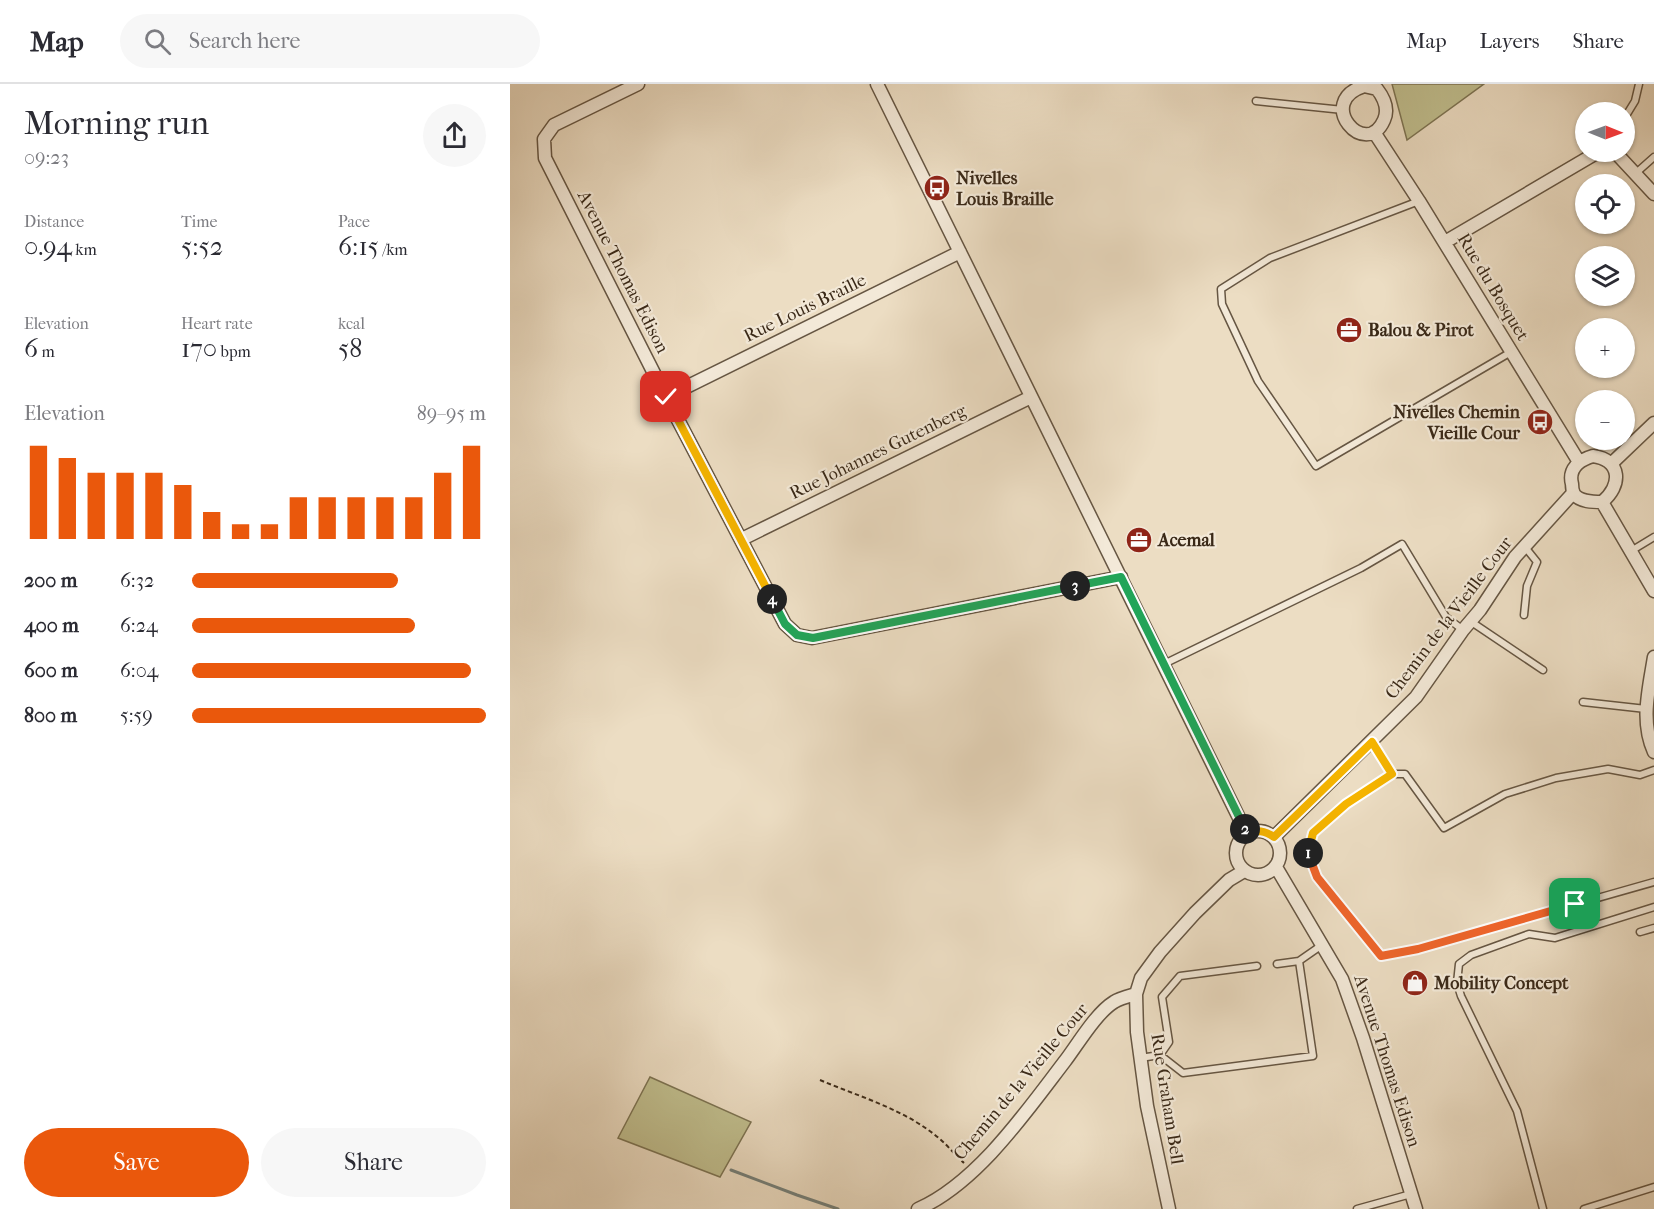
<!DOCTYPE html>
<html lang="en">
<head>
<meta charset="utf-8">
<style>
	body { margin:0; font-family:"IM FELL French Canon",serif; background:#f7f7f7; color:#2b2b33; height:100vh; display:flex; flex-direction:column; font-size:22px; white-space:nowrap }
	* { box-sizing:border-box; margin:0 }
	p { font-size:20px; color:#7c7c81 }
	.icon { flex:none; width:33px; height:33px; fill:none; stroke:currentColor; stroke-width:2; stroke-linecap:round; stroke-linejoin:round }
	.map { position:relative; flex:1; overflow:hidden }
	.details { display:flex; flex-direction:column; background:#fff; width:510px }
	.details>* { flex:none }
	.needle { width:39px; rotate:91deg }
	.controls { position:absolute; left:1065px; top:18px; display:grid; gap:12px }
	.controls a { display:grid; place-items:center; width:60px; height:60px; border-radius:50%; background:#fff; box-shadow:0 2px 4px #0004; font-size:30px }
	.pin { position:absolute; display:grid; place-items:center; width:51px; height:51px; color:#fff; margin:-26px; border-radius:12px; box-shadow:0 3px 9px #0006 }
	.km { position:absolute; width:30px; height:30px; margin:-15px; border-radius:50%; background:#222; color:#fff; font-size:16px; line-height:30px; text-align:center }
	.round { display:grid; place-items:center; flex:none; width:63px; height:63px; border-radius:32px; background:#f7f7f7 }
	.head { display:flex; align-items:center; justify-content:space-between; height:102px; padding:0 24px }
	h1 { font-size:33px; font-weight:600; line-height:45px }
	.figures { display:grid; grid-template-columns:repeat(3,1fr); gap:9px; height:102px; padding:6px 24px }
	.figures div { display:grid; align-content:center }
	.figures b { font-size:26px; font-weight:600 }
	.figures small { font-size:16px; font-weight:400 }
	.figures p { font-size:16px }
	.chart { height:168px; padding:12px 24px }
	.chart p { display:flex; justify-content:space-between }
	.chart svg { width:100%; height:108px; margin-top:6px; stroke:#ea580c; stroke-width:6 }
	.primary-button { display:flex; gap:12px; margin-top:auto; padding:12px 24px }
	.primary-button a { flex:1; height:69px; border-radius:36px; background:#ea580c; color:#fff; font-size:24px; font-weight:600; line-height:69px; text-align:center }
	.primary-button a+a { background:#f7f7f7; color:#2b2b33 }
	ul { padding:0 24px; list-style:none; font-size:20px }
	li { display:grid; grid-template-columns:96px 72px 1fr; align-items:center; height:45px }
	li i { height:15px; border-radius:8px; background:#ea580c }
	header { display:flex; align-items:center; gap:36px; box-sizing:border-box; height:84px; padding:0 30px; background:#fff; border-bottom:2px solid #e1e1e2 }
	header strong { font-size:28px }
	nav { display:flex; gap:33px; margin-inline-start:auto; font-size:21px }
	.search { width:420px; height:54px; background:#f7f7f7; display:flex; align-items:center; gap:15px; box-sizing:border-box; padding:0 21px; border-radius:33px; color:#7c7c81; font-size:22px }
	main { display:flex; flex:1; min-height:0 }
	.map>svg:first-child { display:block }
</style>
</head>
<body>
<header>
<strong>Map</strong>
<div class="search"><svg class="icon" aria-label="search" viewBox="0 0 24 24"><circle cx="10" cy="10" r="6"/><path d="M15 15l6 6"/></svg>Search here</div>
<nav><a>Map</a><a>Layers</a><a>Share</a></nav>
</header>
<main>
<section class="details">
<div class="head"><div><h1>Morning run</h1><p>09:23</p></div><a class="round"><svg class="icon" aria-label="share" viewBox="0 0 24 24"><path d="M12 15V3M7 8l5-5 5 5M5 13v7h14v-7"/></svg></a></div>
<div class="figures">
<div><p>Distance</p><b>0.94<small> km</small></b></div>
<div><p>Time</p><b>5:52</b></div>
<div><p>Pace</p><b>6:15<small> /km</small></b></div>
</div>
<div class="figures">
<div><p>Elevation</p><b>6<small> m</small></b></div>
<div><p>Heart rate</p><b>170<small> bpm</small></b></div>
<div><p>kcal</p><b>58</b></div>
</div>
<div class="chart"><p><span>Elevation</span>89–95 m</p>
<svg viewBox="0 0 160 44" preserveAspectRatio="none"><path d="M5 44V6M15 44V11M25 44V17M35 44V17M45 44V17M55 44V22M65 44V33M75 44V38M85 44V38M95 44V27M105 44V27M115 44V27M125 44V27M135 44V27M145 44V17M155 44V6"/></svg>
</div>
<ul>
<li><b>200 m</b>6:32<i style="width:70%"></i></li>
<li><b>400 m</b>6:24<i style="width:76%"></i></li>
<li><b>600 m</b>6:04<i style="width:95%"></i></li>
<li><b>800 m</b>5:59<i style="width:100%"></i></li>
</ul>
<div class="primary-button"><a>Save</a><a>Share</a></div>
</section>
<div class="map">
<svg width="1144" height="1125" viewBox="0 0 1144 1125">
	<rect width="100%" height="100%" fill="#ecddc3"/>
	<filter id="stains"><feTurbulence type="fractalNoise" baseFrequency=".00333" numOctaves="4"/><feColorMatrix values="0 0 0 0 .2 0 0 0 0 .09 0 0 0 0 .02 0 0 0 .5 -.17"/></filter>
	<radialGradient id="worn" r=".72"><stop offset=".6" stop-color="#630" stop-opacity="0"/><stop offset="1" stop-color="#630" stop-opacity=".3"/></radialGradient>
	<path fill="#c0be8e" stroke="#7d7453" stroke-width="1.5" d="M882,0H974L897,56Z
		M140,993L241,1038L210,1093L108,1054Z"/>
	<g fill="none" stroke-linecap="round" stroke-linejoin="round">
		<path stroke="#75807a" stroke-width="3" d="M221,1086L287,1111L328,1125"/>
		<defs>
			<path id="lane" d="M746,17L833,26
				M1114,35L1125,17L1129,0
				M1126,89L1144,73
				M909,117L760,174L711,205L712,220L748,297L806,382L1001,268
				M1121,467L1144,453
				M1014,531L1017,502L1027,478L1015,463
				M960,537L1033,586
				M658,578L851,484L892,460L936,533L953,546
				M1073,618L1136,625
				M862,658L882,690H895L934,744L995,710L1046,694L1098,685L1130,691L1144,686
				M882,690L836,720L803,749L798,768L807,793L871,872L908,865L1144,798
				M1130,848L1144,844
				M767,880L789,877
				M650,971L659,958L652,913L670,892L747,882
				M630,974L650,971L673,989L803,972L789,877L812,861
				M847,1125L901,1110
				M1033,1125L1007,1027L951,912L947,899L949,880L961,871L1019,850L1045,854L1144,823
				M1074,1125L1144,1103"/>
			<path id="street" d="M128,0L44,41L34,55L35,74L156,313L275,540L287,551L302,554L611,493
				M367,0L737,750
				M854,2L867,5C874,14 879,25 874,36C856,77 804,18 854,2Z
				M864,48L909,117L1069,378
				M1105,68L1144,110
				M935,158L1088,68
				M156,313L450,168
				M1083,372C1112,376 1112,402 1092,418C1083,418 1070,418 1064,410C1063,408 1062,402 1062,400C1058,385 1069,376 1083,372Z
				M1101,380L1144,339
				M1092,418L1144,507
				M232,455L521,313
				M1144,573C1139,605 1130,637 1144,668
				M726 769a22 22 0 1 1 44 0a22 22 0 1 1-44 0Z
				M764,753L906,613L953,546L970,526L1005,473L1063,409
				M766,783L832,895L853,954L906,1125
				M626,910L627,948L637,1022L659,1125
				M408,1125C467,1099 516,1028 555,977C568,960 586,929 604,918C610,914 619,912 626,910L631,894L650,868L685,829L719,796L734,787"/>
		</defs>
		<use href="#lane" stroke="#665643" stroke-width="9"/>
		<use href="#street" stroke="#665643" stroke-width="15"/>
		<path stroke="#3a2918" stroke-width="2" stroke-dasharray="4.5 3" stroke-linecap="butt" d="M310,996C350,1013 397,1026 431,1056C439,1063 446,1072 454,1079"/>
		<use href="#lane" stroke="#f3e9d8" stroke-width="6"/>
		<use href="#street" stroke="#f3e9d8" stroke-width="12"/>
	</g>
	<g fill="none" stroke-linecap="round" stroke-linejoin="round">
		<defs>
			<path id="split-1" d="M798,769L807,793L871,872L908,865L1065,820"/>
			<path id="split-2" d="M735,745L737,750C747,745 755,747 764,753L862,658L882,690L836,720L803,749L798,769"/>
			<path id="split-3" d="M565,502L611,493L735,745"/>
			<path id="split-4" d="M262,515L275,540L287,551L303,554L565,502"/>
			<path id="split-5" d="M156,313L262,515"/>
		</defs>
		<use href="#split-1" stroke="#fff" stroke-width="12"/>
		<use href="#split-2" stroke="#fff" stroke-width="12"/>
		<use href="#split-3" stroke="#fff" stroke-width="12"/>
		<use href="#split-4" stroke="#fff" stroke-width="12"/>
		<use href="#split-5" stroke="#fff" stroke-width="12"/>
		<use href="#split-1" stroke="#f0652b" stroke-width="8"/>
		<use href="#split-2" stroke="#f5b400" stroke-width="8"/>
		<use href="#split-3" stroke="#22a559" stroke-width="8"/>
		<use href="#split-4" stroke="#22a559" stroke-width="8"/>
		<use href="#split-5" stroke="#f5b400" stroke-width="8"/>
	</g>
	<defs>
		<symbol id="bus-disc" viewBox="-11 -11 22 22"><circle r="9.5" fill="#8f2418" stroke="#f3e9d8"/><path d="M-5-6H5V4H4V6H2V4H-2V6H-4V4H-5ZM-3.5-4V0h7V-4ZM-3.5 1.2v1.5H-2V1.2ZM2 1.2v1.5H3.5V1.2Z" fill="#fff"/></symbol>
		<symbol id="office-disc" viewBox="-11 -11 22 22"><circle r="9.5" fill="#8f2418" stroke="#f3e9d8"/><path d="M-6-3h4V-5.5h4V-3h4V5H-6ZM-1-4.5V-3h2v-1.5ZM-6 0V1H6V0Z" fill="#fff"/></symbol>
		<symbol id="shop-disc" viewBox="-11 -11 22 22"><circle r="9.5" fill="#8f2418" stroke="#f3e9d8"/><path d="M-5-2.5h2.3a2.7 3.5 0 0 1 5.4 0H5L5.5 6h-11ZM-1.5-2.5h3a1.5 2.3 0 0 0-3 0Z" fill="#fff"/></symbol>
	</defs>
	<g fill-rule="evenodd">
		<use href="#bus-disc" x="412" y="89" width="30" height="30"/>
		<use href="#office-disc" x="824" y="231" width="30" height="30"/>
		<use href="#bus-disc" x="1015" y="323" width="30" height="30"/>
		<use href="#office-disc" x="614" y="441" width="30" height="30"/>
		<use href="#shop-disc" x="890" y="884" width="30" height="30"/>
	</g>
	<g text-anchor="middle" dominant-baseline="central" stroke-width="4.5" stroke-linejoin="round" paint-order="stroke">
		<g font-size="18" font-weight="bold" fill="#3a2918" stroke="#f3e9d8" text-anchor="start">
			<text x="446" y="94">Nivelles<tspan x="446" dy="21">Louis Braille</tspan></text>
			<text x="858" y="246">Balou &amp; Pirot</text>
			<text x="1010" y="328" text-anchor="end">Nivelles Chemin<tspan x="1010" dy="21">Vieille Cour</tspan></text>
			<text x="648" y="456">Acemal</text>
			<text x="924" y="899">Mobility Concept</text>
		</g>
		<g font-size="18" fill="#3a2918" stroke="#f3e9d8">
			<text transform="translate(113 188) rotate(63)">Avenue Thomas Edison</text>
			<text transform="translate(983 203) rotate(59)">Rue du Bosquet</text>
			<text transform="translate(295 224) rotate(-26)">Rue Louis Braille</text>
			<text transform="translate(368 368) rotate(-26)">Rue Johannes Gutenberg</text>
			<text transform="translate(939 534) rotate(-53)">Chemin de la Vieille Cour</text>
			<text transform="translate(877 977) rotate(72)">Avenue Thomas Edison</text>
			<text transform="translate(511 998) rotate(-50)">Chemin de la Vieille Cour</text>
			<text transform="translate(657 1015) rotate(81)">Rue Graham Bell</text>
		</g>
	</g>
	<rect width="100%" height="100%" filter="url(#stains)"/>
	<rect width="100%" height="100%" fill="url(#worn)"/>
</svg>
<div class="controls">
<a><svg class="needle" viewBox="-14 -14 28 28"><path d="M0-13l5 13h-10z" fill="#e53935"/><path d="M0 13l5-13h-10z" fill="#7c7c81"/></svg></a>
<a><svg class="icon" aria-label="locate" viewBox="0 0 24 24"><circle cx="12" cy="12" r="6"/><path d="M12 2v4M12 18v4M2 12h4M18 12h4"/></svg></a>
<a><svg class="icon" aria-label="layers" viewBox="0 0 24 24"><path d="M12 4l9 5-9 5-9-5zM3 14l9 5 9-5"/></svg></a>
<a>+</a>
<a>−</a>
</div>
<div class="pin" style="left:1065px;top:820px;background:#1e9e55"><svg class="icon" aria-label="arrive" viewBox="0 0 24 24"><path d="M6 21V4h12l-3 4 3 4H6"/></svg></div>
<div class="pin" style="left:156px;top:313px;background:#d93025"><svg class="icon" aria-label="check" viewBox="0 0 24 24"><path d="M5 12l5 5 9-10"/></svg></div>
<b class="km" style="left:798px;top:769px">1</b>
<b class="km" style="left:735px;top:745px">2</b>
<b class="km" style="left:565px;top:502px">3</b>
<b class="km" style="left:262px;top:515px">4</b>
</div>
</main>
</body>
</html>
